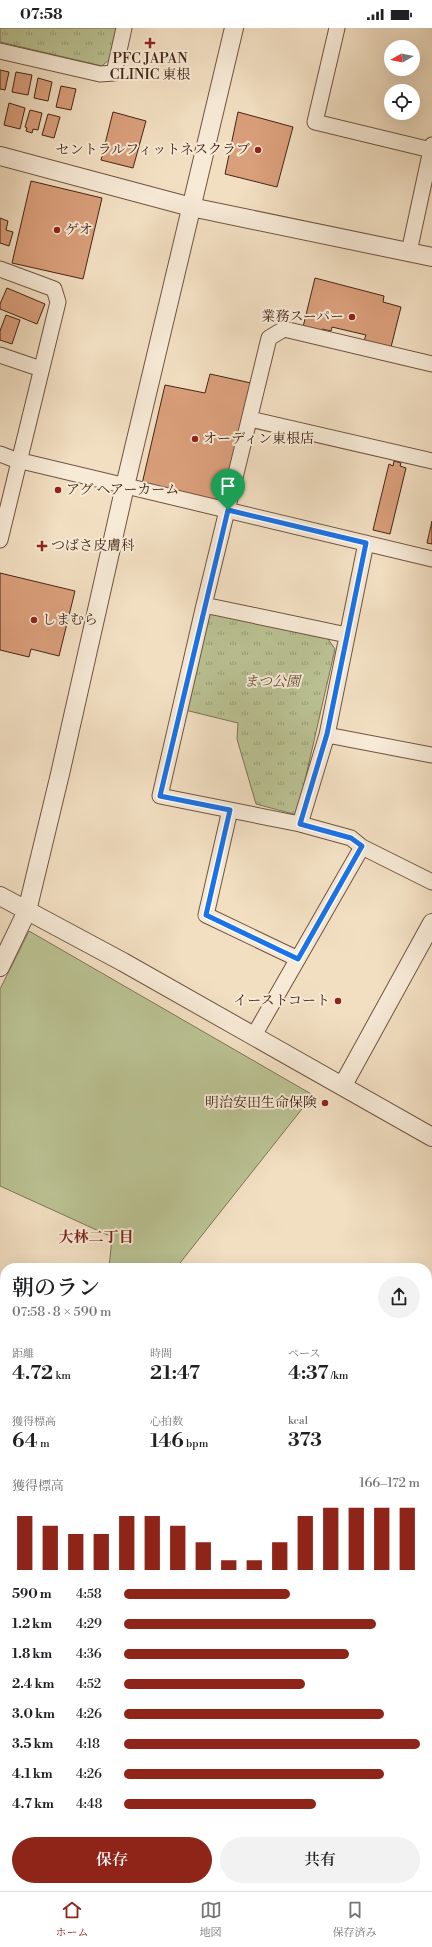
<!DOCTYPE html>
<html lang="ja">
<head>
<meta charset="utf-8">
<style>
	body { margin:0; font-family:"Libre Bodoni","Noto Serif JP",serif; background:#f2f2f2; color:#202124; height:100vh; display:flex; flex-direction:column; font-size:15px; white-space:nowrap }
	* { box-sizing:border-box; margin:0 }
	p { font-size:13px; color:#757577 }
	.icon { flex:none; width:22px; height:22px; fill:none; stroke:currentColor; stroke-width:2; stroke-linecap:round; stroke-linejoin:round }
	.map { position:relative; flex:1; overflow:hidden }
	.side { position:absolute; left:0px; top:1235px; width:432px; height:628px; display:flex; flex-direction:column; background:#fff; border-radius:16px 16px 0 0; box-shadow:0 4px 16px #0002 }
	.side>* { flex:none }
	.needle { width:26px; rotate:261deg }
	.buttons { position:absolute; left:384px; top:12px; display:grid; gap:8px }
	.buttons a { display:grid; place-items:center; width:36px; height:36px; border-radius:50%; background:#fff; box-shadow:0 4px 16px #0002; font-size:20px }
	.pin { position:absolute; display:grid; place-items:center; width:34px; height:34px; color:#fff; margin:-41px -17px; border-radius:50% 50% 50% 0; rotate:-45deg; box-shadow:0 0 4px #0007 }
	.pin .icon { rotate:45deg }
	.round { display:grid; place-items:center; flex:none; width:42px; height:42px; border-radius:21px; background:#f2f2f2 }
	.head { display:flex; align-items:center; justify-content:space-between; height:68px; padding:0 12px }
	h1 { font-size:22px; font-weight:600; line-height:30px }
	.stats { display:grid; grid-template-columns:repeat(3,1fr); gap:6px; height:68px; padding:4px 12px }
	.stats div { display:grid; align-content:center }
	.stats b { font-size:20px; font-weight:600 }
	.stats small { font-size:11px; font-weight:400 }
	.stats p { font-size:11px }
	.chart { height:112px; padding:8px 12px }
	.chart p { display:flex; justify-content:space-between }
	.chart svg { width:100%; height:72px; margin-top:4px; stroke:#8f2418; stroke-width:6 }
	.primary-button { display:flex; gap:8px; margin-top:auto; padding:8px 12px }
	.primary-button a { flex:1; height:46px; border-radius:24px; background:#8f2418; color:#fff; font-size:16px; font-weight:600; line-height:46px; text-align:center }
	.primary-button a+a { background:#f2f2f2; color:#202124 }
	ul { padding:0 12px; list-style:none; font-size:13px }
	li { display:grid; grid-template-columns:64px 48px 1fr; align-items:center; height:30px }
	li i { height:10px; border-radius:5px; background:#8f2418 }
	.status { display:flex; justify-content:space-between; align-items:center; height:28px; padding:0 20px; background:#fff; direction:ltr }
	.status svg { height:11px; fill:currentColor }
	.tabs { display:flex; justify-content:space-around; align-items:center; height:56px; border-top:1px solid #e0e0e0; background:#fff; font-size:11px; color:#757577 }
	.tabs a { display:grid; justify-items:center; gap:2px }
	.tabs .on { color:#8f2418 }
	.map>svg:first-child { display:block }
</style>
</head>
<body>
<div class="status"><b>07:58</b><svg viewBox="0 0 49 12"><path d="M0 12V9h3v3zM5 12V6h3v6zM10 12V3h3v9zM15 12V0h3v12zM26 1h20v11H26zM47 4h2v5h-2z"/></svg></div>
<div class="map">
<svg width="432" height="1863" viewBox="0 0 432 1863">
	<defs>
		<pattern id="grass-tufts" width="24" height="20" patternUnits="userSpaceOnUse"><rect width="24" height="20" fill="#bac293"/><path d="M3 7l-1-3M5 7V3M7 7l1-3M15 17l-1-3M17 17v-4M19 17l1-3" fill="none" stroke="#999d77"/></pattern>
	</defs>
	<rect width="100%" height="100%" fill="#f2dfc2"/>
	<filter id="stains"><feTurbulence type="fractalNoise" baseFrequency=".005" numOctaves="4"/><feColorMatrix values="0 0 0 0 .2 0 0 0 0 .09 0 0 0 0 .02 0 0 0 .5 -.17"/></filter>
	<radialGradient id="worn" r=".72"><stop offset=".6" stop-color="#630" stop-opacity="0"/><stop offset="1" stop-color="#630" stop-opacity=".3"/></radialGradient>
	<path fill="url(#grass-tufts)" stroke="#7f7454" d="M0,0H118L112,29L102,38L0,14Z
		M207,584L328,611L335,621L297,787L256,776L237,711L238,695L185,682Z"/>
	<path fill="#bac293" stroke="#7f7454" d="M29,903L313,1067L176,1240H109L112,1209L0,1158V961Z"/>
	<path fill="#da9f7b" stroke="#442514" d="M0,42L9,44L5,62L0,61Z
		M16,44L32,47L28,67L12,64Z
		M38,50L52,54L48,73L34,70Z
		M61,58L76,61L71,82L56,79Z
		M9,75L25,80L20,101L4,97Z
		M30,82L42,85L38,102L33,101L32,105L26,103L27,100L25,99Z
		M113,84L146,93L133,140L101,132Z
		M238,84L293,99L277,159L225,146Z
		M48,86L60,89L54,110L42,107Z
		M31,153L102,170L83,251L12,235Z
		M0,190L8,193L6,202L13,204L9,218L0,215Z
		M315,250L384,268L383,274L401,279L391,319L364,313L366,307L332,299L331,303L322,301L321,304L303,299Z
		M7,260L45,276L37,296L0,281V276Z
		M6,287L20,292L12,316L0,312V303Z
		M210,346L251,355L221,476L142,456L165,357L205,365Z
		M394,433L401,435L400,438L406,440L390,506L373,502L389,436L393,438Z
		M432,493V516L427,515Z
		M0,545L75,563L59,628L31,621L29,629L0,622Z"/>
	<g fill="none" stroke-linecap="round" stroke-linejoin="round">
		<defs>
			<path id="minor" d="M337,0L315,94L431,122
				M0,23L100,46L114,45L124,0
				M409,224L432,117
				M0,241L54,261L58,274L0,512
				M0,327L41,341
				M250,391L432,433
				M0,426L13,431L432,531
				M366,515L327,707L431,727
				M204,577L269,310L284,301L432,336
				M327,707L300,796L160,768L204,577L347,607
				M230,782L206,887L298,931
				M300,796L351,810L362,819
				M253,1009L362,819L432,854
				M427,1278L432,1277
				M0,1302L5,1301"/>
			<path id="tertiary" d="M0,128L191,179L432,229
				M0,868L123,934L432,1109
				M0,939L27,883L60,746L125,458L234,0
				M343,1057L432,895"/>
			<path id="secondary" d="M427,1530H432
				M0,1549H5"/>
		</defs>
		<use href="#minor" stroke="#705440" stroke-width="17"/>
		<use href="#tertiary" stroke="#705440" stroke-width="20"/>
		<use href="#secondary" stroke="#442514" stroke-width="23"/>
		<use href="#minor" stroke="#f7ead7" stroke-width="15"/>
		<use href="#tertiary" stroke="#f7ead7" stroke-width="18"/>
		<use href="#secondary" stroke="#f7ead7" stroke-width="21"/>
	</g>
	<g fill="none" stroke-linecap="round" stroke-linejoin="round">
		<defs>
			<path id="route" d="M228,482L366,515L327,706L300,796L351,810L362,818L298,931L206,887L230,782L160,768Z"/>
		</defs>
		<use href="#route" stroke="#fff" stroke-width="8"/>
		<use href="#route" stroke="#1a73e8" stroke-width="5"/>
	</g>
	<g fill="#8f2418" stroke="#f7ead7" stroke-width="1.5">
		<path d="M148 9h4v4h4v4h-4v4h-4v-4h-4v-4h4z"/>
		<circle cx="258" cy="122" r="4"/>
		<circle cx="57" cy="202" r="4"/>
		<circle cx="352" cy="289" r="4"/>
		<circle cx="195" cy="411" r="4"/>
		<circle cx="58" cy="462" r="4"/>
		<path d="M40 512h4v4h4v4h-4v4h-4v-4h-4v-4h4z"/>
		<circle cx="34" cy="592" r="4"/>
		<circle cx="338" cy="973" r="4"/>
		<circle cx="325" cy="1075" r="4"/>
	</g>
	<g text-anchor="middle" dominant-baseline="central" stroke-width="4" stroke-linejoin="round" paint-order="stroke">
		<g font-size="14" fill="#442514" stroke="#f7ead7" text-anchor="start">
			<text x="150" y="31" text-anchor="middle">PFC JAPAN<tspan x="150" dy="16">CLINIC 東根</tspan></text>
			<text x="250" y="122" text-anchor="end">セントラルフィットネスクラブ</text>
			<text x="65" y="202">ゲオ</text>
			<text x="344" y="289" text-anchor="end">業務スーパー</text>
			<text x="203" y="411">オーディン東根店</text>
			<text x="66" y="462">アグ ヘアーカーム</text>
			<text x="51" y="518">つばさ皮膚科</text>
			<text x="42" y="592">しまむら</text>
			<text x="330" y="973" text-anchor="end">イーストコート</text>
			<text x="317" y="1075" text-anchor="end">明治安田生命保険</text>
		</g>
		<g font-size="14" font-style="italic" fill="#624c34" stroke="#f7ead7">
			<text x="272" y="654">まつ公園</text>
		</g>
		<g font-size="15" font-weight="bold" fill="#7a1f14" stroke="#f7ead7">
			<text x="96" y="1209">大林二丁目</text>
		</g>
	</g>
	<rect width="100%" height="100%" filter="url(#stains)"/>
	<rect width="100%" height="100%" fill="url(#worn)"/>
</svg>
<div class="buttons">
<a><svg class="needle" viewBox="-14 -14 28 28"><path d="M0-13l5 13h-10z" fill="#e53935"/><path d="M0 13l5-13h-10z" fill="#757577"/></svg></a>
<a><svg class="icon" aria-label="locate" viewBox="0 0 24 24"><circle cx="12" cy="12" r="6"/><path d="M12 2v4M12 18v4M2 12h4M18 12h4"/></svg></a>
</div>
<div class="pin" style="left:228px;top:482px;background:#1e9e55"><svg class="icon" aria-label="arrive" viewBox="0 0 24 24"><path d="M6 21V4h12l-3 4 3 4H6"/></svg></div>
<section class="side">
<div class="head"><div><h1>朝のラン</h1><p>07:58 · 8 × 590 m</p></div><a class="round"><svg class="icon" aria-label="share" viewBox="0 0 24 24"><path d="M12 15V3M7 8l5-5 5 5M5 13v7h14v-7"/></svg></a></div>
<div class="stats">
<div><p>距離</p><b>4.72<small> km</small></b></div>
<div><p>時間</p><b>21:47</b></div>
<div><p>ペース</p><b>4:37<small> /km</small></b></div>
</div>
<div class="stats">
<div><p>獲得標高</p><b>64<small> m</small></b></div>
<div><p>心拍数</p><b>146<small> bpm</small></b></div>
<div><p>kcal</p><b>373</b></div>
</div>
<div class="chart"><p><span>獲得標高</span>166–172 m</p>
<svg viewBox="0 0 160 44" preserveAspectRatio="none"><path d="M5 44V11M15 44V17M25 44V22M35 44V22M45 44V11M55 44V11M65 44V17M75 44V27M85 44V38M95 44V38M105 44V27M115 44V11M125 44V6M135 44V6M145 44V6M155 44V6"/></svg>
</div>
<ul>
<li><b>590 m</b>4:58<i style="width:56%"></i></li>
<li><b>1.2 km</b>4:29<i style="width:85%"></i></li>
<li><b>1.8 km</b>4:36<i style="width:76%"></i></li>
<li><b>2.4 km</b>4:52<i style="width:61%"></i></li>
<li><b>3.0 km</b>4:26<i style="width:88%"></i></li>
<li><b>3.5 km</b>4:18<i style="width:100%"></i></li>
<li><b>4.1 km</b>4:26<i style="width:88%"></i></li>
<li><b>4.7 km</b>4:48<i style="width:65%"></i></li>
</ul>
<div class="primary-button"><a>保存</a><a>共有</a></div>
</section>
</div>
<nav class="tabs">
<a class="on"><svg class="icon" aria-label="home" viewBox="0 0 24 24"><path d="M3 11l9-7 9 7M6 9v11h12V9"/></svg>ホーム</a>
<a><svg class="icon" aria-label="map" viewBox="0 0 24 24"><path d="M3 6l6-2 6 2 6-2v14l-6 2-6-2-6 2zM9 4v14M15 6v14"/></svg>地図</a>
<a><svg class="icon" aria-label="saved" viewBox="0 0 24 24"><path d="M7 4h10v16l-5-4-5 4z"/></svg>保存済み</a>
</nav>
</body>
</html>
